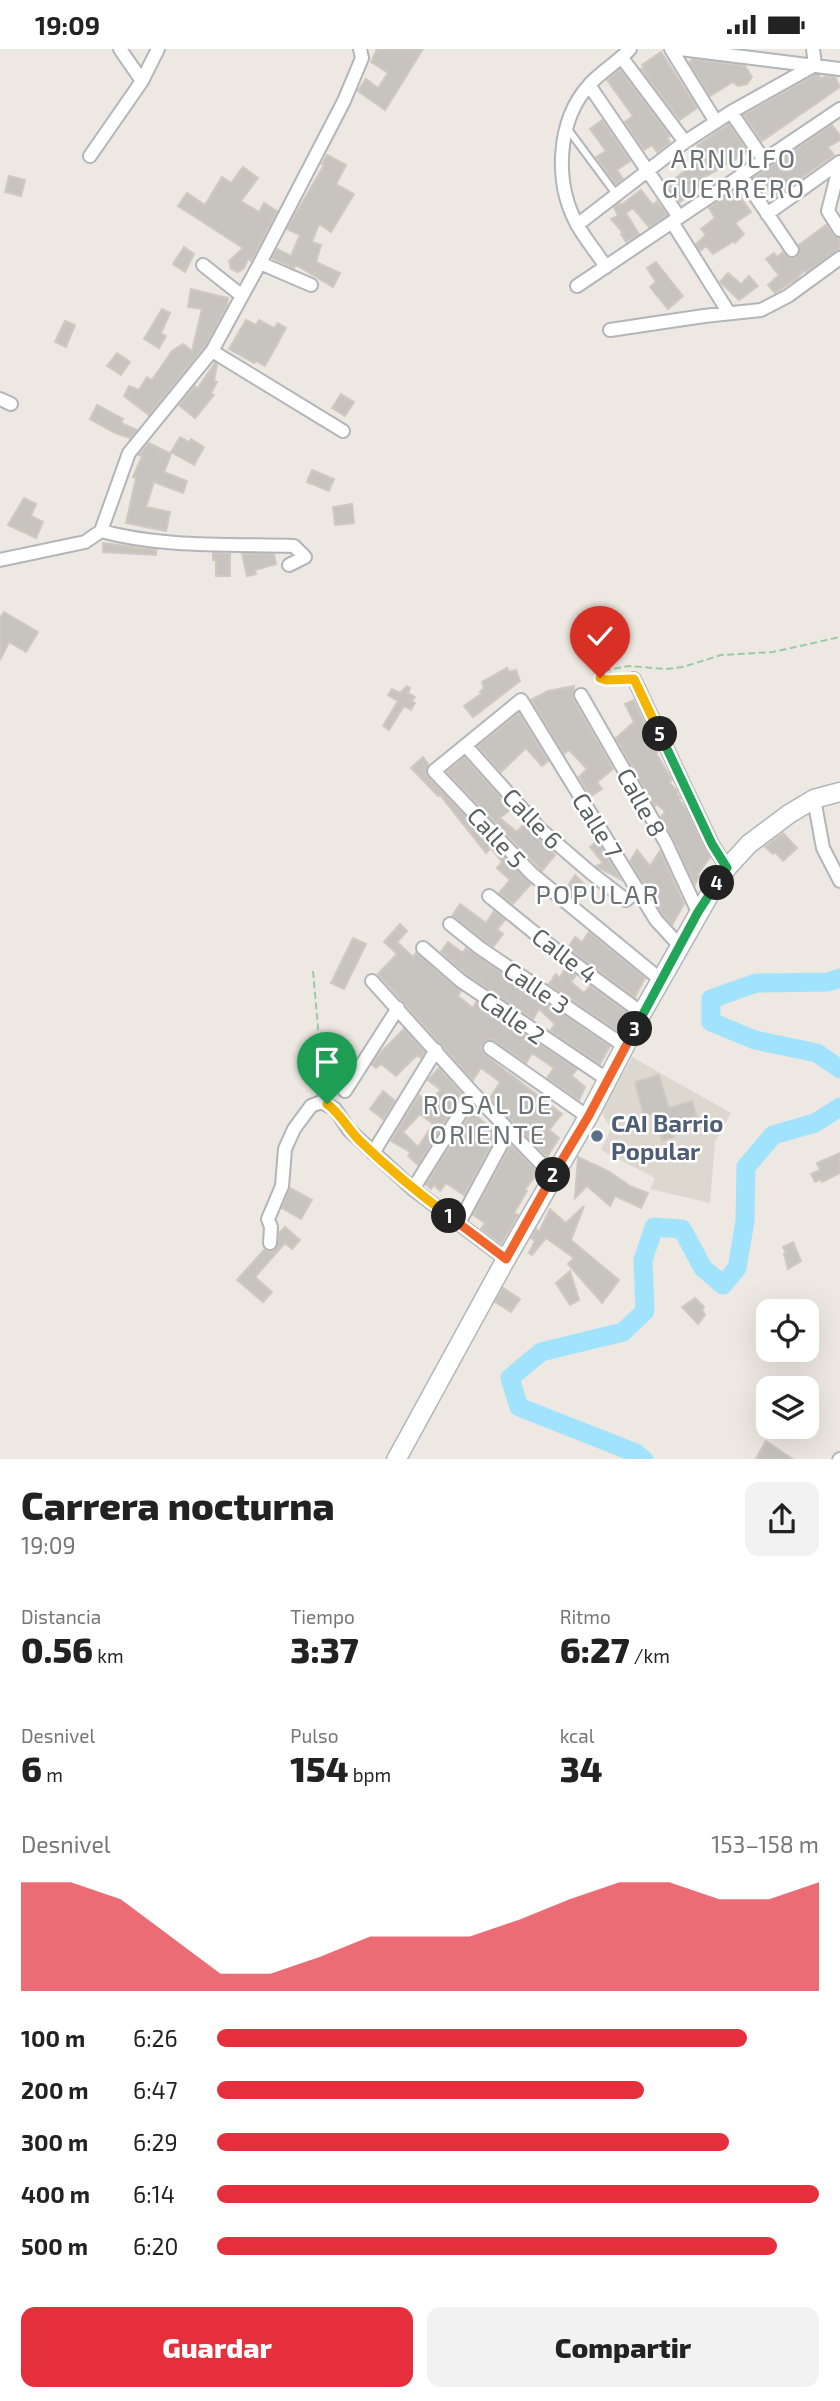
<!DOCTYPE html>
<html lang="es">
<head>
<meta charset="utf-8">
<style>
	body { margin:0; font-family:"Exo 2",sans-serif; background:#f2f2f2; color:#222; height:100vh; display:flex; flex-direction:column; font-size:26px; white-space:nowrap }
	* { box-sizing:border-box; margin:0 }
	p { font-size:23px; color:#767676 }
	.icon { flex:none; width:38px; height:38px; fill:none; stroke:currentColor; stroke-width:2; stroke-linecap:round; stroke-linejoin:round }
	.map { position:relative; height:1410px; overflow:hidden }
	.details { display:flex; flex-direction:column; background:#fff; flex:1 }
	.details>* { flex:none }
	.controls { position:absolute; left:756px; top:1250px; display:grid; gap:14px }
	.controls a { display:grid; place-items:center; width:63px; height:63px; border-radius:14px; background:#fff; box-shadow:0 7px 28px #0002; font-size:35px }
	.pin { position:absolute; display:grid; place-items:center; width:60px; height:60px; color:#fff; margin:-72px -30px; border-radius:50% 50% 50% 0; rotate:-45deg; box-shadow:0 0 7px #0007 }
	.pin .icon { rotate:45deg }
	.km { position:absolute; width:35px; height:35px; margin:-18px; border-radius:50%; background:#222; color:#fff; font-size:19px; line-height:35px; text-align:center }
	.round { display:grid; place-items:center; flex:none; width:74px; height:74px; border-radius:14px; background:#f2f2f2 }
	.summary { display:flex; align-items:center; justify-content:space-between; height:119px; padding:0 21px }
	h1 { font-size:38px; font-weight:800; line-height:52px }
	.stats { display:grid; grid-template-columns:repeat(3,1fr); gap:10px; height:119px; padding:7px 21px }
	.stats div { display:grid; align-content:center }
	.stats b { font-size:35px; font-weight:800 }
	.stats small { font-size:19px; font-weight:400 }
	.stats p { font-size:19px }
	.chart { height:196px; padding:14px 21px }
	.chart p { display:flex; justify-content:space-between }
	.chart svg { width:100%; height:126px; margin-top:7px; fill:#e52f3c; opacity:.7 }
	.primary-button { display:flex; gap:14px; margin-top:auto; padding:14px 21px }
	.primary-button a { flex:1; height:80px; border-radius:14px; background:#e52f3c; color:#fff; font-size:28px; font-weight:800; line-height:80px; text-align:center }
	.primary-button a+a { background:#f2f2f2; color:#222 }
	ul { padding:0 21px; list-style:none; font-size:23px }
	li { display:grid; grid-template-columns:112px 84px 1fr; align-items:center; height:52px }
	li i { height:18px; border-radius:9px; background:#e52f3c }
	.status { display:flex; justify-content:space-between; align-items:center; height:49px; padding:0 35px; background:#fff; direction:ltr }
	.status svg { height:19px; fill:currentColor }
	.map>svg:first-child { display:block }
</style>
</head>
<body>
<div class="status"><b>19:09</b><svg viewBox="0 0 49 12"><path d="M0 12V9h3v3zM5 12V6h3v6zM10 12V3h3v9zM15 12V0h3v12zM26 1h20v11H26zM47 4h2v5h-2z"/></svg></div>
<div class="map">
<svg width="840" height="1411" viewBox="0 0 840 1411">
	<rect width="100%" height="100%" fill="#ede8e1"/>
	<path fill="#dcd8cf" d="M632,1008L731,1064L715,1093L710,1154L650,1140L655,1129L601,1101L611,1080L601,1063Z"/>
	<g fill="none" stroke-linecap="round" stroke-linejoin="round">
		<path stroke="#a1e3fd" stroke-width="19" d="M840,929L828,933L756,934L711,950V973L755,991L817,1004L840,1020
			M644,1411L636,1404L519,1358L510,1329L541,1303L623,1283L645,1262L643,1211L654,1178L682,1180L703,1219L723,1236L737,1219L745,1172L746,1118L773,1086L815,1074L840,1058"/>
	</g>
	<path fill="#c7c3be" stroke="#d1c9c0" stroke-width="2" fill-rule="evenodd" d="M377,0H423L385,61L358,42L366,30L378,39L388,24L371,13Z
		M661,3L697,59L680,71L641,20L644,18L642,16Z
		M693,10L745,17L752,28L747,35L738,37L733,33L710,47L689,13Z
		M620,21L670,87L667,89L670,93L657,103L652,96L644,101L625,73L633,67L607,31Z
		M815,26H819L821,30L825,27L835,28L840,38L762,92L744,66Z
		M602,71L630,112L617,121L623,130L616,135L596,108L606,102L590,80Z
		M729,75L748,103L705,128L708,132L680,153L668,135L701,109L697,97Z
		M832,76L840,86V91L828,98L834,106L774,148L761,130L756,133L753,129Z
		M327,106L346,116L336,135L354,145L331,183L319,175L312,193L321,196L316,213L340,224L333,238L296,216L294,219L272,209L277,200L291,207L300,186L287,180L324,116L322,115Z
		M243,118L258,129L241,152L259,163L264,154L277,162L251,212L248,210L244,219L238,223L231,220L229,212L243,199L178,157L187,144L205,156L222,128L231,134Z
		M9,127L25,131L21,147L5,143Z
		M641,141L653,156L657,152L667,166L649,178L633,159L626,164L639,185L626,193L621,185L623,184L611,170L618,167L614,158L620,154L621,156Z
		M732,143L737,150L740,148L751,163L735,174L744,185L735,194L734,192L713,205L706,197L700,202L696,195L706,186L701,180L715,169L709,159Z
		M826,176L833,186L840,190V200L806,223L805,221L796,230L775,244L768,236L779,226L766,210L774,204L777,208L783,203L789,209H796L800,204L799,196Z
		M184,198L194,205L185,223L173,215Z
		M656,213L683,247L668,260L650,238L656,233L647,219Z
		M728,224L741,235L749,227L758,237L739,251L720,233Z
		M191,240L228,249L227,257L205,297L149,366L124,347L129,337L139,341L147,328L152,331L172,302L183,295L192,302L202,260L188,258Z
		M162,260L170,264L161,284L166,287L159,299L144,290Z
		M246,271L256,276L259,271L274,279L278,274L286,279L265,317L256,312L254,314L229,300Z
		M65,272L75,276L66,298L55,293Z
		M117,304L130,313L121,326L107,317Z
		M215,314L217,315L214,332L217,333L211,344L214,346L195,369L179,356L195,337L197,340Z
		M341,345L354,353L345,367L332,359Z
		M97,356L123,370L121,374L137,381L130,389L115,384L90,370Z
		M180,388L189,393L191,390L204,398L194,416L171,403Z
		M149,394L171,405L164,423L187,432L183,444L154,433L146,458L170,463L166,482L126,474L136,429L133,428L142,407L139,406Z
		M312,421L334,430L329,442L307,433Z
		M24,449L36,455L31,467L43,473L36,489L8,476Z
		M352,455L354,474L335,476L333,458Z
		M103,494L156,501V506L103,503Z
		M213,504L230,505V527H216V511H213Z
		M242,505H274L276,515L255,521L256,525L247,527Z
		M4,563L38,583L26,603L9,593L0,611V569Z
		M507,619L509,623L516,621L520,632L473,668L464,657L481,645L480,643L484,639L482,633Z
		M407,637L410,639L408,644L415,648L412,652L415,654L411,661L404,657L389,681L383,677L398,652L388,646L392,640L400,644Z
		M574,637L573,650L613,720L597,733L602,740L591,747L579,728L587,720L569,701L564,705L531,651L548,642Z
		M634,651L658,702L656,704L672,731L669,733L677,742V745L681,749L679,751L684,756L710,808L698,825L699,827L695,835L661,768L665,762L656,755L655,757L616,689L634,673L625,655Z
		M519,664L548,712L542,717L526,699L501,723L478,697Z
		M423,708L428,715L425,723L428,728L531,835L513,855L499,844L510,831L497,819L502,813L491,799L486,804L440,746L438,747L411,719Z
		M464,708L511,760L500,769L517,783L524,775L555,806L542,822L447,723Z
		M783,784L797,799L783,812L775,803L773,805L765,798Z
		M595,794L601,797L620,830L596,817L603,814L590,798Z
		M637,801L650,817L660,802L684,855L672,876L663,866L630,812Z
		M575,826L585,836L578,851L565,841Z
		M460,855L486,874L494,862L505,871L497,880L503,885L493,898L452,867Z
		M400,875L407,882L397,893L413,908L416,904L461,942L458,947L473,959L476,953L577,1020L572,1027L585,1038L579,1051L547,1029L554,1019L532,1004L526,1014L491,990L486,991L481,998L485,1006L562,1065L549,1081L559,1089L547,1108L490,1049L500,1033L481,1019L473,1031L378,925L397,905L384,893Z
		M589,883L645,929L635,948L568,899L575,888L582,893Z
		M353,889L366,895L344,940L331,934Z
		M448,893L463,904L466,899L610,997L600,1015L550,982L555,975L539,960L533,970L466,925L441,903Z
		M566,919L576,926L571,933L584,944L590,937L629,965L619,983L549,935L556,925L559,929Z
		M404,980L424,1003L421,1009L417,1006L396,1027L381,1015L376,1019L372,1016L380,1004Z
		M439,1019L462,1045L418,1116L408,1107L410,1103L391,1092L419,1046L428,1053L441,1041L428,1031ZM420,1065L433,1075L418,1098L403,1083Z
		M659,1026L669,1059L692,1052L698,1072L672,1080L674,1088L662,1092L654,1064L644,1067L636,1037V1033Z
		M383,1042L395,1052L383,1070L370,1060Z
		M472,1063L496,1084L498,1083L464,1146L446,1134L440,1142L434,1136L431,1140L426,1135Z
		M511,1096L538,1124L525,1140L527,1142L514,1164L518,1166L501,1195L481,1180L485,1174L473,1166Z
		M840,1104V1124L822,1133L821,1130L815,1133L811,1125L820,1121L817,1114Z
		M578,1108L608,1122L630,1137L648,1144L641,1159L615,1147L610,1157L587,1137L575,1149Z
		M290,1139L312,1151L301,1170L282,1159Z
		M584,1157L571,1191L619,1231L602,1254L568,1215L574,1209L546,1189L532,1206L529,1204L535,1192L531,1189L536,1180L539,1183L550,1160L566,1174Z
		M285,1178L300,1191L292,1200L285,1194L255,1228L272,1243L263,1253L237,1231L264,1201L270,1203L277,1199L279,1184Z
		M793,1193L801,1212L788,1220L784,1205L786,1204L783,1198Z
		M570,1222L579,1251L570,1256L556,1234Z
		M503,1239L520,1250L511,1263L495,1253Z
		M695,1249L704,1258L702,1261L705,1266L698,1275L682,1258Z
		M766,1392L794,1411H755Z"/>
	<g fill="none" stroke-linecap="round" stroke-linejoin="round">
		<defs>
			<path id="lane" d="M567,79L616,145"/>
			<path id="street" d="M120,0L142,32
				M671,0L716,73
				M680,0L840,20
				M622,9L685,93
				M589,36L679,168
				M731,63L764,111
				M90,107L142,32L158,0
				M840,115L828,162L840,181
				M741,126L792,201
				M767,165L840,113
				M672,173L729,264
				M577,176L685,93L731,63L815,16L813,0
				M260,214L311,236
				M203,216L241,246
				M606,218C597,204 586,191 578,177C554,135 556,72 590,35C602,22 618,13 630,0
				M577,237L840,60
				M610,281L704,267L761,261L788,247L840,209
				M212,302L343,382
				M0,350L11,355
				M101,482C164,499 230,495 294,497L305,508L289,516
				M0,511L85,493L101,482L129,404L212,302L260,214L344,52L362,9L360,0
				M634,630L712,795L727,819
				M581,646L666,794L698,863
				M466,697L540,780L591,824L626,851L639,841
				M814,750L823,799L840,832
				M489,847L552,898L642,964
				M450,875L480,899L626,998
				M423,899L461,932L608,1031
				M661,931L532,825L434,722L521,651L656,871L679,896
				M372,932L473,1044L553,1127
				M490,999L588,1068
				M345,1042L398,959
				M373,1104L436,1001
				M413,1140L473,1044
				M459,1174L509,1081
				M270,1194L271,1178L268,1170L282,1137L285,1100L294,1080L311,1057L321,1053L335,1060L349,1081L413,1140L506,1210
				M839,1411L840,1410"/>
			<path id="secondary" d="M396,1411L506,1210L588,1068L642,964L711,843L727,819L749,795L789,765L814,750L840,743"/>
		</defs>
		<use href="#lane" stroke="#b2b5b9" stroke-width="10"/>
		<use href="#street" stroke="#b2b5b9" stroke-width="16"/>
		<use href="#secondary" stroke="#b1b6b9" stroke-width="21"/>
		<path stroke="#9bcca1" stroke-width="2" stroke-dasharray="7 3.5" stroke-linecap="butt" d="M622,629L606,631L600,629L602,622L629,617L666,620L683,618L721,606L773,603L840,588
			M313,922L318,978L315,1006L323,1030L322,1042"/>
		<use href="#lane" stroke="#fff" stroke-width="6"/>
		<use href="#street" stroke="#fff" stroke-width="12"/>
		<use href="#secondary" stroke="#fff" stroke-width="18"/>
	</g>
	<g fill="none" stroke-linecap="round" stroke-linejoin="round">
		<defs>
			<path id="split-1" d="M327,1055C340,1064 348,1080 360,1092C388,1119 418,1144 449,1167"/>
			<path id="split-2" d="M449,1167L506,1210L553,1126"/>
			<path id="split-3" d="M553,1126L588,1068L635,980"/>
			<path id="split-4" d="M635,980L698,863L717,834"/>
			<path id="split-5" d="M660,685L712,795L727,819L717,834"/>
			<path id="split-6" d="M600,629L606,631L634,630L660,685"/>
		</defs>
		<use href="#split-1" stroke="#fff" stroke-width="14"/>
		<use href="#split-2" stroke="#fff" stroke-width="14"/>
		<use href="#split-3" stroke="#fff" stroke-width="14"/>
		<use href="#split-4" stroke="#fff" stroke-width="14"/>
		<use href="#split-5" stroke="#fff" stroke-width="14"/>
		<use href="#split-6" stroke="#fff" stroke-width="14"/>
		<use href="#split-1" stroke="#f5b400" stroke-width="9"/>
		<use href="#split-2" stroke="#f0652b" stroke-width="9"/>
		<use href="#split-3" stroke="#f0652b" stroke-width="9"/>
		<use href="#split-4" stroke="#22a559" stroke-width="9"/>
		<use href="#split-5" stroke="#22a559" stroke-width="9"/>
		<use href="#split-6" stroke="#f5b400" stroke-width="9"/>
	</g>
	<circle fill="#5c6f8a" stroke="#fff" stroke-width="2.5" cx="597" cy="1087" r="7"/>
	<g text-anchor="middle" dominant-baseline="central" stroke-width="5" stroke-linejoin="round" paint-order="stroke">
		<g font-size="24" fill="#5a5f62" stroke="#fff">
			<text transform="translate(642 753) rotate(61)">Calle 8</text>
			<text transform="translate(533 769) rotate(46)">Calle 6</text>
			<text transform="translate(598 776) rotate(58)">Calle 7</text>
			<text transform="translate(497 788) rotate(47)">Calle 5</text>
			<text transform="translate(565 906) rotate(37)">Calle 4</text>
			<text transform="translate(537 938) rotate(34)">Calle 3</text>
			<text transform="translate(513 968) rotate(35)">Calle 2</text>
		</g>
		<g font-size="24" font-weight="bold" fill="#4e5e75" stroke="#fff" text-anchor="start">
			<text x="611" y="1073">CAI Barrio<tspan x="611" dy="28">Popular</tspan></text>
		</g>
		<g font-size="26" letter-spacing="2" fill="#6b7174" stroke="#fff">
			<text x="734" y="108">ARNULFO<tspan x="734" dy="30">GUERRERO</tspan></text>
			<text x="598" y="844">POPULAR</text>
			<text x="488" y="1054">ROSAL DE<tspan x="488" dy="30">ORIENTE</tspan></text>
		</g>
	</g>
</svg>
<div class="controls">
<a><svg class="icon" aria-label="locate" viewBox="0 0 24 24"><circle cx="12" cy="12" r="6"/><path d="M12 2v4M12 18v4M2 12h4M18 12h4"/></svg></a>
<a><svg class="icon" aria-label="layers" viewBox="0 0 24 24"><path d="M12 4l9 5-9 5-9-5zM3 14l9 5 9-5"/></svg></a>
</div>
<div class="pin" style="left:327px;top:1055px;background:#1e9e55"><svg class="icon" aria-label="arrive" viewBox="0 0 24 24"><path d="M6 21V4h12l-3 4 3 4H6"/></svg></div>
<div class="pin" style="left:600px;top:629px;background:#d93025"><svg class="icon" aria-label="check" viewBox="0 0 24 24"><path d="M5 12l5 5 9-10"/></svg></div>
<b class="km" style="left:449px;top:1167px">1</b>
<b class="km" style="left:553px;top:1126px">2</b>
<b class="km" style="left:635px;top:980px">3</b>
<b class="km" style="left:717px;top:834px">4</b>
<b class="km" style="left:660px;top:685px">5</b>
</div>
<section class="details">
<div class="summary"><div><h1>Carrera nocturna</h1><p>19:09</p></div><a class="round"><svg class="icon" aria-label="share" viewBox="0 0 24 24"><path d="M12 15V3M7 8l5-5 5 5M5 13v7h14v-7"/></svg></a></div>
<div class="stats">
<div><p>Distancia</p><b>0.56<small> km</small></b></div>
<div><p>Tiempo</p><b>3:37</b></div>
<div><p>Ritmo</p><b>6:27<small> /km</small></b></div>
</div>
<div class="stats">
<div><p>Desnivel</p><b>6<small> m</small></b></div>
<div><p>Pulso</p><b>154<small> bpm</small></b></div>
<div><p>kcal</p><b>34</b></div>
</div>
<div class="chart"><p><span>Desnivel</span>153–158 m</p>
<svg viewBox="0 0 160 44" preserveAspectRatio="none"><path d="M0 44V6L10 6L20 12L30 25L40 38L50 38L60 32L70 25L80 25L90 25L100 19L110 12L120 6L130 6L140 12L150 12L160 6V44z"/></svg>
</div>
<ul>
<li><b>100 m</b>6:26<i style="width:88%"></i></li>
<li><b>200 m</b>6:47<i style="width:71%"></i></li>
<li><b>300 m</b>6:29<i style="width:85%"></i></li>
<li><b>400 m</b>6:14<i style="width:100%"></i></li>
<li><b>500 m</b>6:20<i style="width:93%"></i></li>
</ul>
<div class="primary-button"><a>Guardar</a><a>Compartir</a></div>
</section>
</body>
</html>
